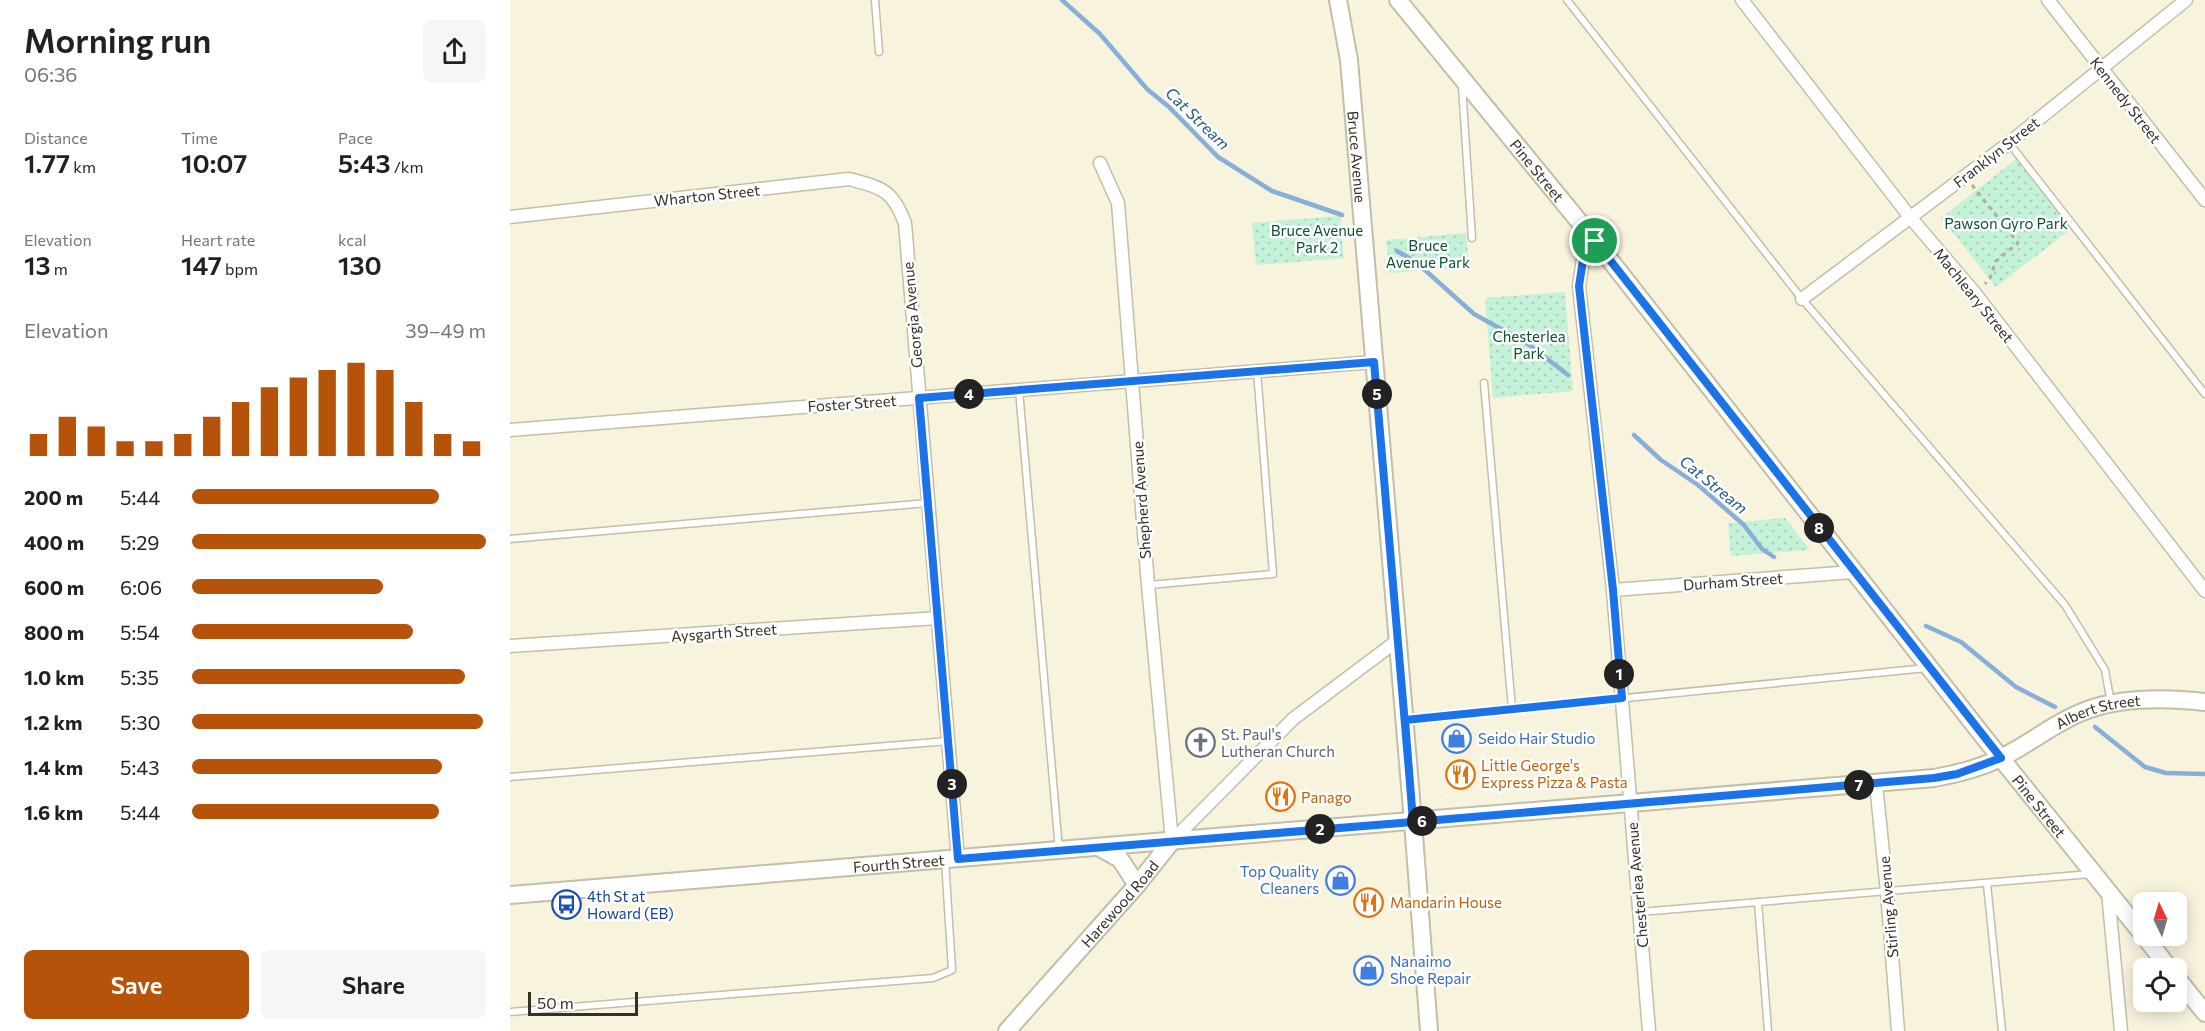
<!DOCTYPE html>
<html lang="en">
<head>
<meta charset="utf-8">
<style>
	body { margin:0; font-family:Commissioner,sans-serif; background:#f6f6f6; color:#202124; height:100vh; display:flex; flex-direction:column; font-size:22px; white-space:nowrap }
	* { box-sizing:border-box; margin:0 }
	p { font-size:20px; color:#757577 }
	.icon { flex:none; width:33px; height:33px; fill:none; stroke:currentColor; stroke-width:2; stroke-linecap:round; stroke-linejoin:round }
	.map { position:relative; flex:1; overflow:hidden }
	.details { display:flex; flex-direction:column; background:#fff; width:510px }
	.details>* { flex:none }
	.needle { width:39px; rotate:355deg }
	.fabs { position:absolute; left:1623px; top:892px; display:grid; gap:12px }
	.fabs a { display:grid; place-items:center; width:54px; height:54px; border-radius:9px; background:#fff; box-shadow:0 3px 15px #0003; font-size:30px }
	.scale { position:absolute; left:18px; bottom:15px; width:110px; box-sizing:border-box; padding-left:6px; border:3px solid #323028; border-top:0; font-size:16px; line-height:21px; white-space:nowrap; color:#323028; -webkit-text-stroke:4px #fff; paint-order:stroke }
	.pin { position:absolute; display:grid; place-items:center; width:51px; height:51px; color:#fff; margin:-26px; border:3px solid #fff; border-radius:50%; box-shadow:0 2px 6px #0007 }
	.km { position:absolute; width:30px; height:30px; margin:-15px; border-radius:50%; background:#222; color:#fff; font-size:16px; line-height:30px; text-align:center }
	.round { display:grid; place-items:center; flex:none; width:63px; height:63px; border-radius:9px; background:#f6f6f6 }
	.overview { display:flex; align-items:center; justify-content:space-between; height:102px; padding:0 24px }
	h1 { font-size:33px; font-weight:600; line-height:45px }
	.metrics { display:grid; grid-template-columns:repeat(3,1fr); gap:9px; height:102px; padding:6px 24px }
	.metrics div { display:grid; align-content:center }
	.metrics b { font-size:26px; font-weight:600 }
	.metrics small { font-size:16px; font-weight:400 }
	.metrics p { font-size:16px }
	.chart { height:168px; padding:12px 24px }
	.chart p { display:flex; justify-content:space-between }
	.chart svg { width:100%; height:108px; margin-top:6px; stroke:#b45309; stroke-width:6 }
	.action { display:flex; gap:12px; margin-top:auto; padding:12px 24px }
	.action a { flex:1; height:69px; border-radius:9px; background:#b45309; color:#fff; font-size:24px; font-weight:600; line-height:69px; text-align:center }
	.action a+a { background:#f6f6f6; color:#202124 }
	ul { padding:0 24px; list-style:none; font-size:20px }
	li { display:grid; grid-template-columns:96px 72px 1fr; align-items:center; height:45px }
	li i { height:15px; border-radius:8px; background:#b45309 }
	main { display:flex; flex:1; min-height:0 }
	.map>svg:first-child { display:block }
</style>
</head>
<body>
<main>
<section class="details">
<div class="overview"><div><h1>Morning run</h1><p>06:36</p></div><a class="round"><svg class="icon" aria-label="share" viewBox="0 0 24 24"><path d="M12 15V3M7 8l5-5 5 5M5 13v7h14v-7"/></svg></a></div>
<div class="metrics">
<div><p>Distance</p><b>1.77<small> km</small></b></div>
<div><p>Time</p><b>10:07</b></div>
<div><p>Pace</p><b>5:43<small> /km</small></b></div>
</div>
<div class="metrics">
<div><p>Elevation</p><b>13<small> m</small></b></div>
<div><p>Heart rate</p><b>147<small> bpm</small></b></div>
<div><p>kcal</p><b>130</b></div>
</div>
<div class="chart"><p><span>Elevation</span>39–49 m</p>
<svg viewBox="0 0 160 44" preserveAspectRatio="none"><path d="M5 44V35M15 44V28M25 44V32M35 44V38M45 44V38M55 44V35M65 44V28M75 44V22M85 44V16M95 44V12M105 44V9M115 44V6M125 44V9M135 44V22M145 44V35M155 44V38"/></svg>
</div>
<ul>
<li><b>200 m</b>5:44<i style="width:84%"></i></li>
<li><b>400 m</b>5:29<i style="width:100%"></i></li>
<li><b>600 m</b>6:06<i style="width:65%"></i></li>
<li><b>800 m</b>5:54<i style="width:75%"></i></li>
<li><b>1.0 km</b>5:35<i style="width:93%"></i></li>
<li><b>1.2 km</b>5:30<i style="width:99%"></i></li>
<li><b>1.4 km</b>5:43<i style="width:85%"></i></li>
<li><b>1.6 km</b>5:44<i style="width:84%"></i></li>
</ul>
<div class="action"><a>Save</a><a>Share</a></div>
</section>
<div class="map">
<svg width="1695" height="1031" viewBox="0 0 1695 1031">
	<defs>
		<pattern id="park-dots" width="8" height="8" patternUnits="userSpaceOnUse" patternTransform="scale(1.5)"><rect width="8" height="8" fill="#c4f2d8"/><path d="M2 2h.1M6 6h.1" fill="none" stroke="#a9d0b9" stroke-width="1.8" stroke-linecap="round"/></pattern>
	</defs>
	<rect width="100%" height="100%" fill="#f8f3dd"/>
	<path fill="url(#park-dots)" d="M1506,159L1561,229L1486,287L1431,218Z
		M830,216L834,258L746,265L742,223Z
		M956,233L959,267L879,273L876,240Z
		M1055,292L1063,391L983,398L975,298Z
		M1275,518L1300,550L1221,556L1218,523Z"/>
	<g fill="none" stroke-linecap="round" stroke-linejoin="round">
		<path stroke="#88afd8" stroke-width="4.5" d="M552,0L590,34L637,89L659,107L708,157L762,191L832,215
			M887,251L906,262L964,314L1018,344L1058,375
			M1124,435L1151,460L1188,485L1234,525L1252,549L1264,557
			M1416,626L1451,642L1506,687L1545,707
			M1585,727L1635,767L1656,773L1695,774"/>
		<defs>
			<path id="lane" d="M365,0L369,52
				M1057,0L1292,299L1555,605L1595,670L1601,703
				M952,86L962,238
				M1499,143L1695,394
				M974,383L1002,709
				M509,390L549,850
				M0,539L418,503
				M639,585L763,574L747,371
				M895,720L1417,668
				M0,777L438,741
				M1477,884L1492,1031
				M1248,902L1258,1031
				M1130,912L1580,874
				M0,1012L423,978L442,970L435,860"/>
			<path id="street" d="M1232,0L1400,217L1464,292L1695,591
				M1538,0L1695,200
				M590,163L608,203L638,585L662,841
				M0,217L339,179C372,188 382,189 395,223L448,859
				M1085,241L1073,260L1069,286L1103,590L1139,1031
				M1292,299L1499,143L1676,0
				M0,430L864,362
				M1103,590L1343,572
				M0,646L428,618
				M1366,784L1377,892L1388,1031
				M662,841L783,719L888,640
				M1598,892L1611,1031"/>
			<g id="secondary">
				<path id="s1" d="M828,0L839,60L903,822L919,1031"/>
				<path id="s2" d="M888,0L1085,241L1473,736L1634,936"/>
				<path d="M588,847L610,859L627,885"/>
				<path id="s3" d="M0,895L1424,778C1447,774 1470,768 1491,758C1521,743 1548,720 1580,709C1616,697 1658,698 1695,702"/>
				<path d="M1634,936L1660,969"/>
				<path d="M1666,977L1695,1013"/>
				<path id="s4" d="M497,1031L627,885L662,841"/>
			</g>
		</defs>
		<use href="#lane" stroke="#c2bea8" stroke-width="9"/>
		<use href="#street" stroke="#c2bea8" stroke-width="15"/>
		<use href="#secondary" stroke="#c2bea8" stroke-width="20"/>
		<path stroke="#b2ae9d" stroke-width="3" stroke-dasharray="4.5 4.5" stroke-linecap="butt" d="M1462,185L1508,243L1486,261L1480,278L1475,284"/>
		<use href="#lane" stroke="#fff" stroke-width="6"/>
		<use href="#street" stroke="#fff" stroke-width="12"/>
		<use href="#secondary" stroke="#fff" stroke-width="16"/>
	</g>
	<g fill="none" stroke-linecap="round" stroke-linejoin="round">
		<defs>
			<path id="route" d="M1085,241L1073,260L1069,286L1103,590L1112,698L895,720L903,822L448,859L409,398L864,362L901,795L903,822L1424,778L1447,774L1491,758L1085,241"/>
		</defs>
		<use href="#route" stroke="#fff" stroke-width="12"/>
		<use href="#route" stroke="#1a73e8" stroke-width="8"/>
	</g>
	<defs>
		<symbol id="shop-ring" viewBox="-11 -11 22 22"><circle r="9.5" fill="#fff" stroke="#3f7fe0" stroke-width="1.5"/><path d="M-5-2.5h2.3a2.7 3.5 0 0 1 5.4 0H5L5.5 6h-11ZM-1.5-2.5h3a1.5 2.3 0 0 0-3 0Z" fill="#3f7fe0"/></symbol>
		<symbol id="church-ring" viewBox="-11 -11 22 22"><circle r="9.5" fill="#fff" stroke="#6b7280" stroke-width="1.5"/><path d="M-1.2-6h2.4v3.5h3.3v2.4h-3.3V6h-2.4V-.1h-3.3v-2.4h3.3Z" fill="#6b7280"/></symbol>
		<symbol id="restaurant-ring" viewBox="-11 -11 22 22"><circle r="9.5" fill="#fff" stroke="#e8710a" stroke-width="1.5"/><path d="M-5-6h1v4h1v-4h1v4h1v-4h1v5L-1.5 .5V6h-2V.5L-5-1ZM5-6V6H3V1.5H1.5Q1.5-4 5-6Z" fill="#e8710a"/></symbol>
		<symbol id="bus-ring" viewBox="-11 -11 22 22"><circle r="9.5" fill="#fff" stroke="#1a4fb4" stroke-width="1.5"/><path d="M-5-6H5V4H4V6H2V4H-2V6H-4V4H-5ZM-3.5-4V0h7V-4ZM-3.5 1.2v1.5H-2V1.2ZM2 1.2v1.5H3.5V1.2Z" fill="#1a4fb4"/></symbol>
	</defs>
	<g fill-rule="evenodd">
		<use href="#shop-ring" x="930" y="722" width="33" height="33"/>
		<use href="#church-ring" x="674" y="726" width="33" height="33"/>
		<use href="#restaurant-ring" x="934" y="758" width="33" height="33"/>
		<use href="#restaurant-ring" x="754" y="780" width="33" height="33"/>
		<use href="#shop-ring" x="814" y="864" width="33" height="33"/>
		<use href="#restaurant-ring" x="842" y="886" width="33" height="33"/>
		<use href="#bus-ring" x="40" y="888" width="33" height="33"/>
		<use href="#shop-ring" x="842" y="954" width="33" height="33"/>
	</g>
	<g text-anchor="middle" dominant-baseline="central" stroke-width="5" stroke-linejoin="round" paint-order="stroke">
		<g font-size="15" fill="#323028" stroke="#fff">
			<text transform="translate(1616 100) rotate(52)">Kennedy Street</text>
			<text transform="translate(1486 152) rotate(-38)">Franklyn Street</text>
			<text stroke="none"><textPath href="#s1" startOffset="158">Bruce Avenue</textPath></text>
			<text stroke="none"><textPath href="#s2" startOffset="220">Pine Street</textPath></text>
			<text transform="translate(197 195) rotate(-6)">Wharton Street</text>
			<text transform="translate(1464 295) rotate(51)">Machleary Street</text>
			<text transform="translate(402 315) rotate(-95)">Georgia Avenue</text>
			<text transform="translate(342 403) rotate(-4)">Foster Street</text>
			<text transform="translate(631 500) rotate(-94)">Shepherd Avenue</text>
			<text transform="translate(1223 581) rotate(-4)">Durham Street</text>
			<text transform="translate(214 632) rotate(-4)">Aysgarth Street</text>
			<text stroke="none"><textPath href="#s3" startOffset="1608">Albert Street</textPath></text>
			<text stroke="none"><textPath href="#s2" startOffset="1030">Pine Street</textPath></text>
			<text stroke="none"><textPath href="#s3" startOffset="390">Fourth Street</textPath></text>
			<text transform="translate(1127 885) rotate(-95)">Chesterlea Avenue</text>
			<text stroke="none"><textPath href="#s4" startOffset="170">Harewood Road</textPath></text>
			<text transform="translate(1378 907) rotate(-95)">Stirling Avenue</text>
		</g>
		<g font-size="15" fill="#0a5134" stroke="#fff">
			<text x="1496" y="223">Pawson Gyro Park</text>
			<text x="807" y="230">Bruce Avenue<tspan x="807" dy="17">Park 2</tspan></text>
			<text x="918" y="245">Bruce<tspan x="918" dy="17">Avenue Park</tspan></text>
			<text x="1019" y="336">Chesterlea<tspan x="1019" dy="17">Park</tspan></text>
		</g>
		<g font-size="15" fill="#5b616d" stroke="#fff" text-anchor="start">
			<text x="711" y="734">St. Paul's<tspan x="711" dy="17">Lutheran Church</tspan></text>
		</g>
		<g font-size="15" fill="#366cbe" stroke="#fff" text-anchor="start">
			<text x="968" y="738">Seido Hair Studio</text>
			<text x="809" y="871" text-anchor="end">Top Quality<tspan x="809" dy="17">Cleaners</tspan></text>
			<text x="880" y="961">Nanaimo<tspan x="880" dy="17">Shoe Repair</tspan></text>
		</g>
		<g font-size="15" fill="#c56008" stroke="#fff" text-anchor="start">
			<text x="971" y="765">Little George's<tspan x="971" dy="17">Express Pizza &amp; Pasta</tspan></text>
			<text x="791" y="797">Panago</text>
			<text x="880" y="902">Mandarin House</text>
		</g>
		<g font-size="15" fill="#164399" stroke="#fff" text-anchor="start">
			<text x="77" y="896">4th St at<tspan x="77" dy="17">Howard (EB)</tspan></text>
		</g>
		<g font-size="16" font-style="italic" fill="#21588d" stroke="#fff">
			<text transform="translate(688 118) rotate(44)">Cat Stream</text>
			<text transform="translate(1204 484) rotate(39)">Cat Stream</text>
		</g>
	</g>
</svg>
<div class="fabs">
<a><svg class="needle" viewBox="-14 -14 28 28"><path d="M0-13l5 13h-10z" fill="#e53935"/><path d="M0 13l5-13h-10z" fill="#757577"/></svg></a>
<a><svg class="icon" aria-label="locate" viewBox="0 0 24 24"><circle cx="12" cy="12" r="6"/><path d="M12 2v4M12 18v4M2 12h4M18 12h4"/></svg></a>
</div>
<div class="scale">50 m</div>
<div class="pin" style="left:1085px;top:241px;background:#1e9e55"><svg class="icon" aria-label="arrive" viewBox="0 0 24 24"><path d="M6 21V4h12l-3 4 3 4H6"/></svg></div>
<b class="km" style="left:1109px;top:674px">1</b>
<b class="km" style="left:810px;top:829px">2</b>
<b class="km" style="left:442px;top:784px">3</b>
<b class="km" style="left:459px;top:394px">4</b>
<b class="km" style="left:867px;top:394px">5</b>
<b class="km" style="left:912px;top:821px">6</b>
<b class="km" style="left:1349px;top:785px">7</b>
<b class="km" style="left:1309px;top:528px">8</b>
</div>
</main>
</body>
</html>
